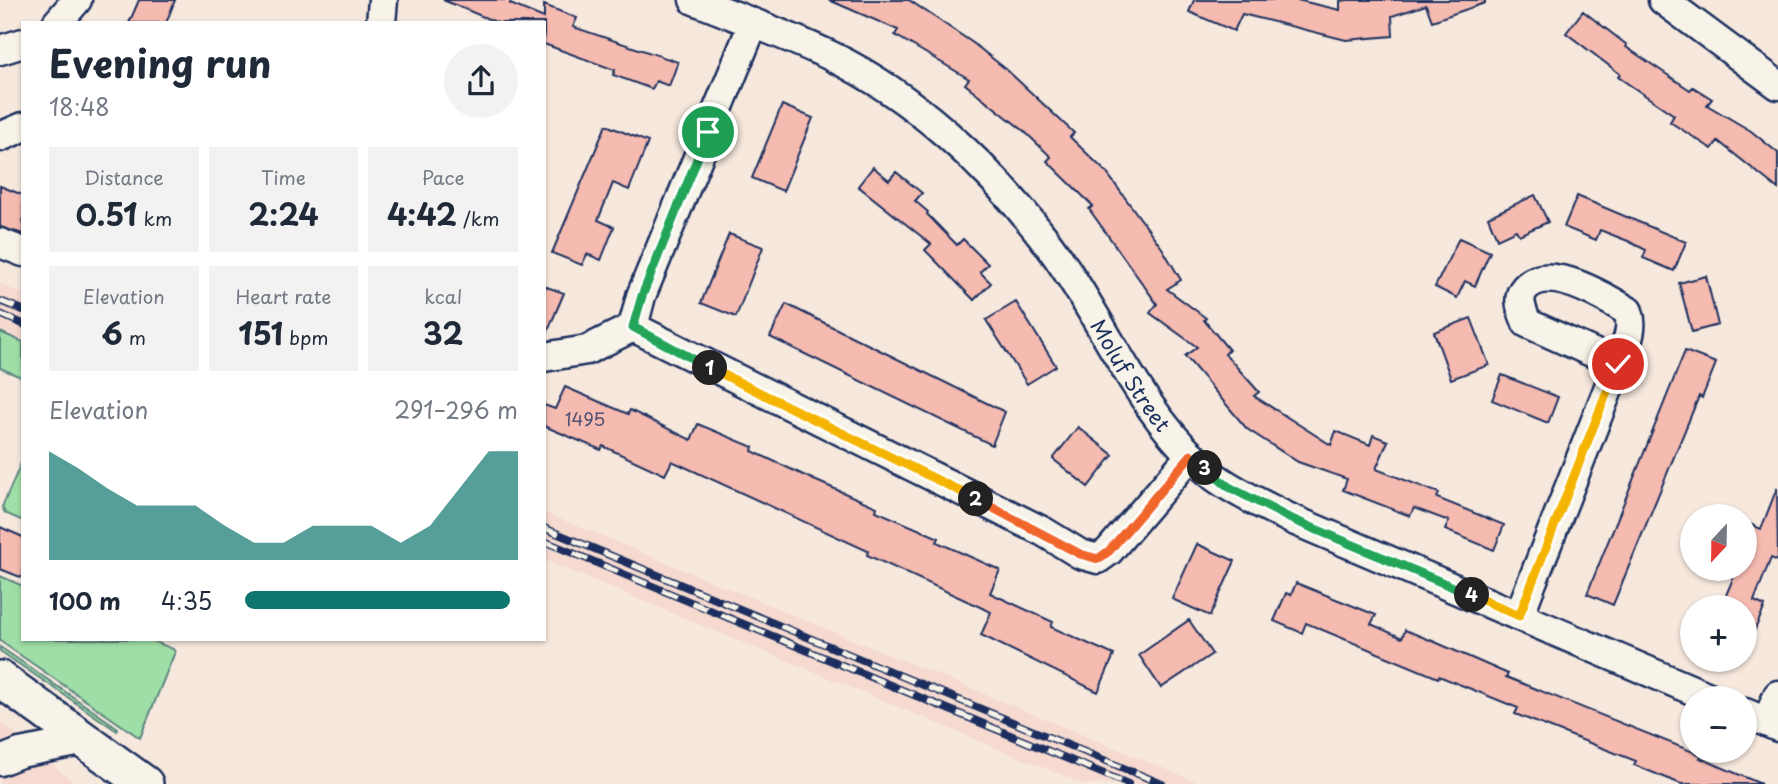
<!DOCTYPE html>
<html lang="en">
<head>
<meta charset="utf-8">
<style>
	body { margin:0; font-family:"Playpen Sans",sans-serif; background:#f2f2f3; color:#1f2937; height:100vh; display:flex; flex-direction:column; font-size:26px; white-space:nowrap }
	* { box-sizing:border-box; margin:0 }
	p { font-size:23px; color:#747a83 }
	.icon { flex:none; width:38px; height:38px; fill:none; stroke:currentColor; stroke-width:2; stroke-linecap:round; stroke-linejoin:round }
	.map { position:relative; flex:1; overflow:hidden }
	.details { position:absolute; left:21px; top:21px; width:525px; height:620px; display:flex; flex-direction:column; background:#fff; border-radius:0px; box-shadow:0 2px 5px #0004 }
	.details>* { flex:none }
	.needle { width:46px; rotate:202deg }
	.controls { position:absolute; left:1680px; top:504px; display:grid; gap:14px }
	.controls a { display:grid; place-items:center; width:77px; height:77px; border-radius:50%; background:#fff; box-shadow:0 2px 5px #0004; font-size:35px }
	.pin { position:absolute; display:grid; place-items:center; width:60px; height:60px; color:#fff; margin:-30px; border:4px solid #fff; border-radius:50%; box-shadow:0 2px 7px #0007 }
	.km { position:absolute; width:35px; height:35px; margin:-18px; border-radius:50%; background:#222; color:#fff; font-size:19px; line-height:35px; text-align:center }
	.round { display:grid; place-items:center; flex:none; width:74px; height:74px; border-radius:37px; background:#f2f2f3 }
	.summary { display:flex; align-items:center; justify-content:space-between; height:119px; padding:0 28px }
	h1 { font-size:38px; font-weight:700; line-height:52px }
	.figures { display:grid; grid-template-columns:repeat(3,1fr); gap:10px; height:119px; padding:7px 28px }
	.figures div { display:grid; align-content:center; border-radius:0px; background:#f2f2f3; text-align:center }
	.figures b { font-size:30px; font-weight:700 }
	.figures small { font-size:19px; font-weight:400 }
	.figures p { font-size:19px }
	.chart { height:196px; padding:14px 28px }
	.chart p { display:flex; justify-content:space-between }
	.chart svg { width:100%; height:126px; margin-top:7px; fill:#0f766e; opacity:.7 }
	ul { padding:0 28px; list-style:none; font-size:23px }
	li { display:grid; grid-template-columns:112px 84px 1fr; align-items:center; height:52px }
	li i { height:18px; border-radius:9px; background:#0f766e }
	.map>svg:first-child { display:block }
</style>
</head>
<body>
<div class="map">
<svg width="1778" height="784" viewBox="0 0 1778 784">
	<rect width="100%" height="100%" fill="#f7e8dd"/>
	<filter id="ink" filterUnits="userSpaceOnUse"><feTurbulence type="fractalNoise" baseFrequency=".0143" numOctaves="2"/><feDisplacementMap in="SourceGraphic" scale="14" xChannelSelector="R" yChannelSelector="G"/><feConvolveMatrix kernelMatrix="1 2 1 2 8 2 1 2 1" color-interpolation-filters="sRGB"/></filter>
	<g filter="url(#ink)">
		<path fill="#f6dad0" d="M0,284L23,294V342L0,332Z
			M544,512L1202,784H1083L544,560Z
			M0,721L76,784H0Z"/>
		<path fill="#9fdea6" stroke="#5d8682" stroke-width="2" d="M0,332L23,342V378L0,368Z
			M23,459V521L5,513L2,507Z
			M0,576L23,586V639H148L173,649L175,652L140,738L0,641Z
			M0,647L118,728L117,731L0,651Z"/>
		<path fill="#f5bab0" stroke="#1b2f5e" stroke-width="2" d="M139,0H175L166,23H129Z
			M443,0H511L510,4L544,18V5L577,18L573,27L678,62L669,86L656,81L652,89L613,75L615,70L544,44V23H498Z
			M829,0H909L973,43L1007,70L1074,133L1070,137L1106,172L1162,248L1181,280L1167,289L1206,318L1204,320L1229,350L1225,354L1259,392L1254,396L1331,445L1336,431L1370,445L1373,435L1388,441L1376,469L1439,493L1437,498L1504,525L1494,550L1445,530L1449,521L1414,508L1410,516L1343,490L1347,479L1298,462L1247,429L1185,356L1197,347L1150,313L1157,304L1089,209L1093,206L1047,161L1051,157L1024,131L965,84L969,79L895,35L898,30Z
			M1194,0H1297L1340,10V1L1348,0H1485V3L1432,21L1426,5L1392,16L1393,36L1346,40L1242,14L1234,31L1189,12Z
			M1583,11L1627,45L1626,47L1690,90L1693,87L1712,99L1707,105L1751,131L1778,153V189L1718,141L1712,149L1670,122L1674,115L1618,77L1620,74L1566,33Z
			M782,105L813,118L783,191L752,178Z
			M606,125L648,142L629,190L613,183L598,220L614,227L601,260L587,254L582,265L552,253Z
			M873,167L889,180L896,172L922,193L915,201L928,212L927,214L957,245L963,239L988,264L980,272L991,283L974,300L925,250L931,244L858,186Z
			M0,186L23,195V234L0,227Z
			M1535,195L1548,222L1519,235L1516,230L1497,239L1488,217Z
			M1577,196L1686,242L1674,271L1643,258L1646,250L1628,241L1600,230L1596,240L1564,227Z
			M729,234L763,247L736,317L701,303Z
			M1459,238L1490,252L1475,286L1465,281L1457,298L1435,287Z
			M1706,276L1718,325L1692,332L1679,283Z
			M544,286L564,293L544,340Z
			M1016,302L1056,366L1027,384L986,320Z
			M786,304L1005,412L992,445L770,337Z
			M1471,318L1489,365L1451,379L1434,332Z
			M1685,351L1716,363L1702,398L1699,396L1613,605L1587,594Z
			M1502,375L1558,397L1548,423L1492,400Z
			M565,387L628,414L630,410L691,440L698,424L753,447L752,451L814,480L877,507L876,511L939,538L937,542L1000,570L990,593L1053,622L1051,627L1114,655L1098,692L981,635L991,612L867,555L868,551L672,461L665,475L603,446L601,450L544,426V405L555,409Z
			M1078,427L1113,455L1088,487L1053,459Z
			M1777,488L1778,561L1771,558L1754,601L1765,606L1745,653V607H1721L1737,569H1745V522L1761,529Z
			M0,527L23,537V578L0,569Z
			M1197,544L1235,561L1210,616L1172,599Z
			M1296,583L1376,615L1371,624L1402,638L1405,630L1435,642L1508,674L1506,677L1701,755L1700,758L1761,784H1681L1634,765L1636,761L1515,714L1518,708L1439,676L1438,678L1306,623L1302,633L1274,621L1286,593L1291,595Z
			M1189,620L1212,654L1161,688L1139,655Z"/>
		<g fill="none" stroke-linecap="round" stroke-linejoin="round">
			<defs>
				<g id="minor">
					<path id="s1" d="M694,0C740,18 787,35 831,56C914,96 987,165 1043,237C1103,314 1137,416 1215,477C1238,494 1264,505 1289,518L1711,698"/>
					<path d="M1663,0L1778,85"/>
					<path d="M57,23L77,0"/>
					<path d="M381,23L383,0"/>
					<path d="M753,24L641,296L633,327L1044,532L1080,554L1098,559L1109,551L1191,455"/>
					<path d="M0,50L23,43"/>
					<path d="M0,137L23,127"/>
					<path d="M0,243L23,252"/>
					<path d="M544,357L587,350L633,327"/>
					<path d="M1519,616L1527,595L1618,364C1625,346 1635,330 1628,311C1605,297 1548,262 1525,288C1516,298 1522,311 1527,323L1618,364"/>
					<path d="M1745,713L1778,727"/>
					<path d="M1767,722L1778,695"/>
					<path d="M0,761L20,753L87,740"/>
				</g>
				<path id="major" d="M0,679L145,784"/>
			</defs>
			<use href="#minor" stroke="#1b2f5e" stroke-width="33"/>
			<use href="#major" stroke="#1b2f5e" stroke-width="40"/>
			<use href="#minor" stroke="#f7f3e8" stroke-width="28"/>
			<use href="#major" stroke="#f7f3e8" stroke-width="35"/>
			<defs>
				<path id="rail" d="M0,301L23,310
					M0,314L23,324
					M544,528L1162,784
					M544,541L1128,784"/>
			</defs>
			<use href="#rail" stroke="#1b2f5e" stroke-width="8"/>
			<use href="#rail" stroke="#f7f3e8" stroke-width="5" stroke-dasharray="16" stroke-linecap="butt"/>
		</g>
	</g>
	<g fill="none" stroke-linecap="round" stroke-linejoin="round" filter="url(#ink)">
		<defs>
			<path id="split-1" d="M708,132L642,296L633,327L710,368"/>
			<path id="split-2" d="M710,368L976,499"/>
			<path id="split-3" d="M976,499L1080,554L1098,559L1109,551L1191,455L1205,468"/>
			<path id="split-4" d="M1205,468L1229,487L1289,518L1472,595"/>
			<path id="split-5" d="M1472,595L1519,616L1618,364"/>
		</defs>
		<use href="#split-1" stroke="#fff" stroke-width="14"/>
		<use href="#split-2" stroke="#fff" stroke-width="14"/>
		<use href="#split-3" stroke="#fff" stroke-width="14"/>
		<use href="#split-4" stroke="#fff" stroke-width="14"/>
		<use href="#split-5" stroke="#fff" stroke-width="14"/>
		<use href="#split-1" stroke="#22a559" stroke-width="9"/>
		<use href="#split-2" stroke="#f5b400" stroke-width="9"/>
		<use href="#split-3" stroke="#f0652b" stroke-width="9"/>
		<use href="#split-4" stroke="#22a559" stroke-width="9"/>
		<use href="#split-5" stroke="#f5b400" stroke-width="9"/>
	</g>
	<g text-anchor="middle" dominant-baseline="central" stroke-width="7" stroke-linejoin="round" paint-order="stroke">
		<g font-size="18" fill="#525272">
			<text x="585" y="418">1495</text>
		</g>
		<g font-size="21" fill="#1b2f5e" stroke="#f7f3e8">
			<text stroke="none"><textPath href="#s1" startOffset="593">Moluf Street</textPath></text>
		</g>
	</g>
</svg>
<div class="controls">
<a><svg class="needle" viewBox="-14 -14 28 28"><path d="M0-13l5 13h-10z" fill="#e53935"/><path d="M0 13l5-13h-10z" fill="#747a83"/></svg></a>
<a>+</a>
<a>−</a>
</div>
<div class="pin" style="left:708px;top:132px;background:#1e9e55"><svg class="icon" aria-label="arrive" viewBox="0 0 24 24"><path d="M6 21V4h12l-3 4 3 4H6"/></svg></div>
<div class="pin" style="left:1618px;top:364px;background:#d93025"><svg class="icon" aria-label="check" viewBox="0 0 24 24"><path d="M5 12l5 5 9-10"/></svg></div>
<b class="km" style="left:710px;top:368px">1</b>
<b class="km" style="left:976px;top:499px">2</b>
<b class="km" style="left:1205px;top:468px">3</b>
<b class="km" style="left:1472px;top:595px">4</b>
<section class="details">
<div class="summary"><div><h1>Evening run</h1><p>18:48</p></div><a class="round"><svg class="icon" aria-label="share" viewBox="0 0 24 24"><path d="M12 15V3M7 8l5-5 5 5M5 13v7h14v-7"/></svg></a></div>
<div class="figures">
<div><p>Distance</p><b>0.51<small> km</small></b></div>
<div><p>Time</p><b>2:24</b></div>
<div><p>Pace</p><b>4:42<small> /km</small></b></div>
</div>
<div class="figures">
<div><p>Elevation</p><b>6<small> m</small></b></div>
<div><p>Heart rate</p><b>151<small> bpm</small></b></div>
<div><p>kcal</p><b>32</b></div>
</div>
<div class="chart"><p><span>Elevation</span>291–296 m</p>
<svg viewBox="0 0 160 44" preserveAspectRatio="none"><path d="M0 44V6L10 12L20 19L30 25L40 25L50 25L60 32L70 38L80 38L90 32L100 32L110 32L120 38L130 32L140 19L150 6L160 6V44z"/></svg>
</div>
<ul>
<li><b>100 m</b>4:35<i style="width:97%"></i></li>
</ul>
</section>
</div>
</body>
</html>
